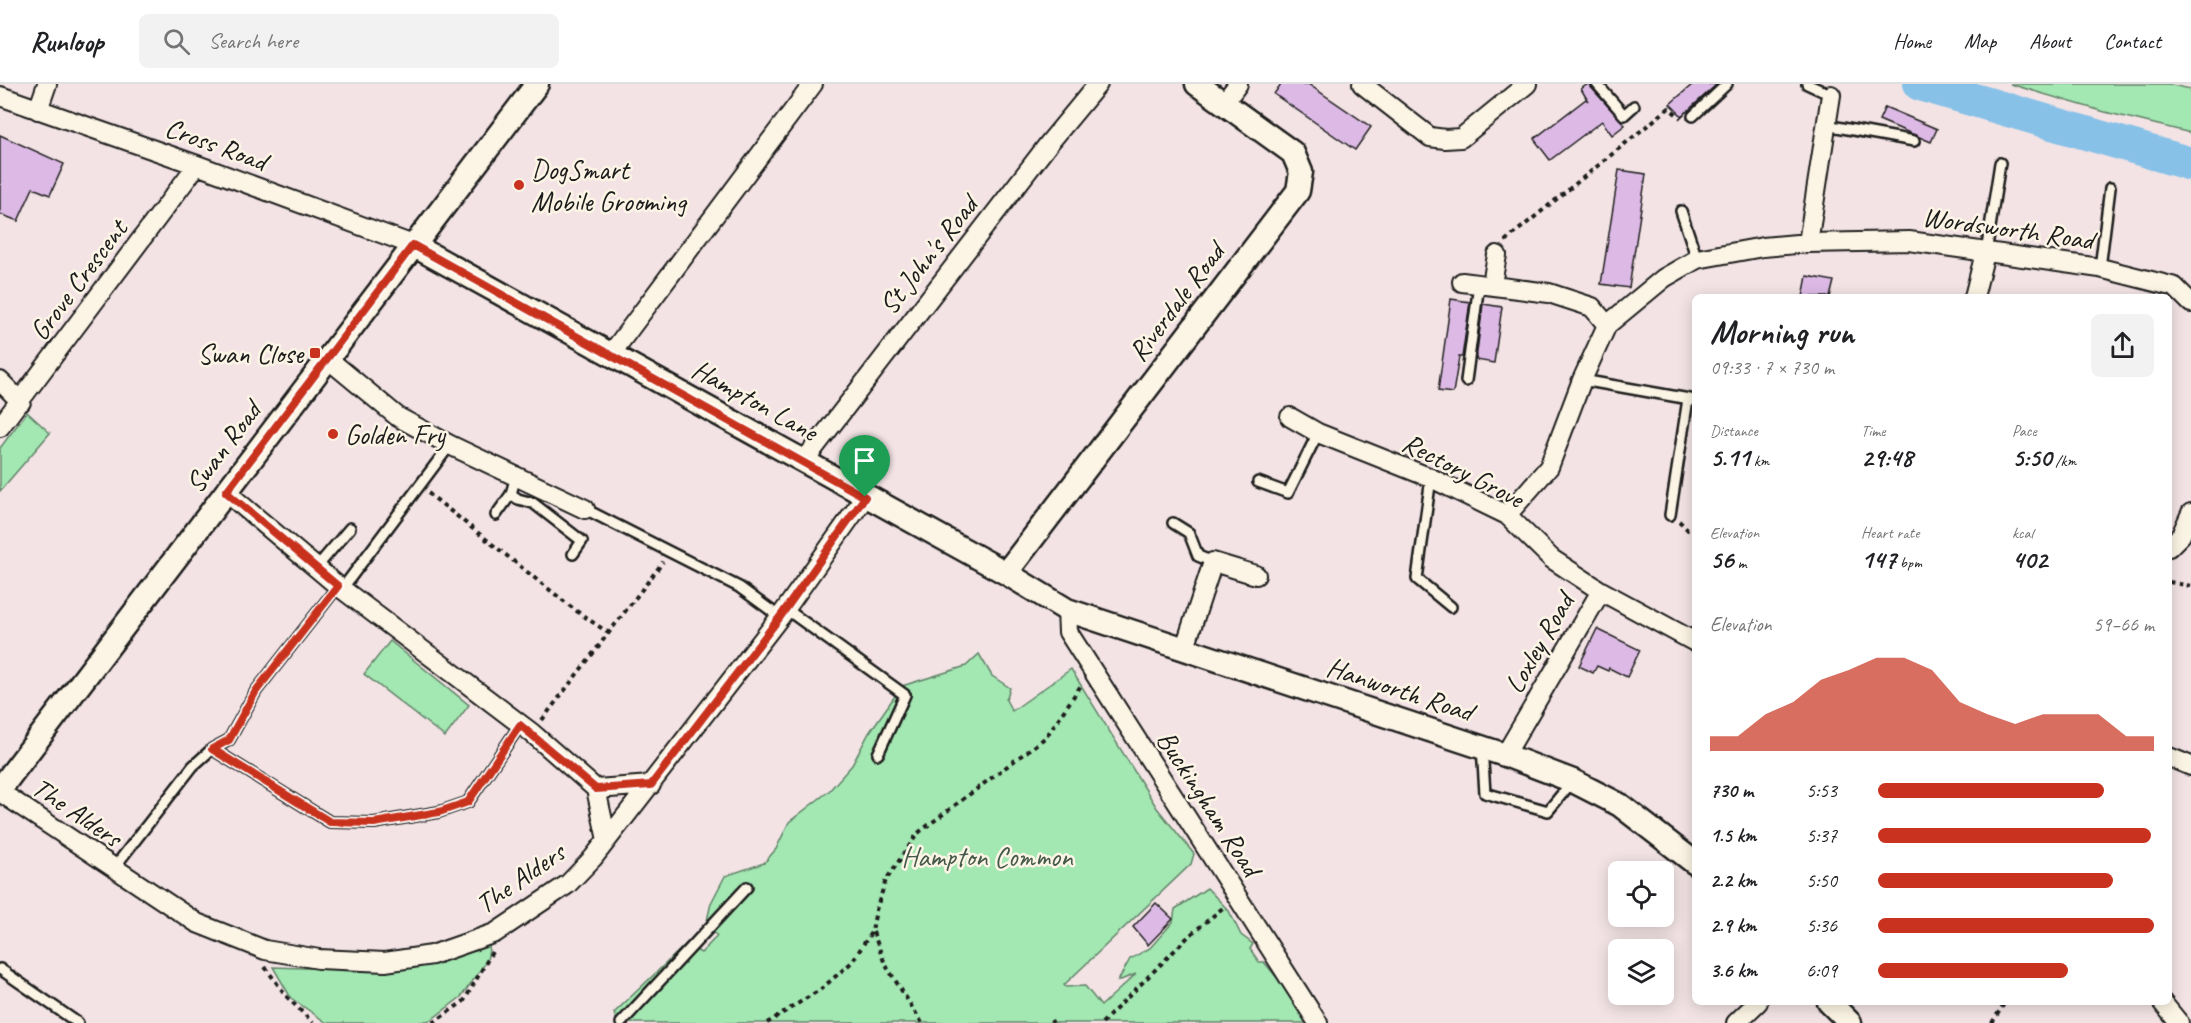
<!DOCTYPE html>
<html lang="en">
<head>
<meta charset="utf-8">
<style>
	body { margin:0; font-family:Caveat,sans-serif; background:#f2f2f2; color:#202124; height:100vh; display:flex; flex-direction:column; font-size:22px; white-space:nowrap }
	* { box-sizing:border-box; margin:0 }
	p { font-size:20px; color:#757577 }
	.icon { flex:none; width:33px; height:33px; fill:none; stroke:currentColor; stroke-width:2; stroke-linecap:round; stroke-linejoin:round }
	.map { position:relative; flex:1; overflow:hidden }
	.panel { position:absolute; left:1692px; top:210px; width:480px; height:711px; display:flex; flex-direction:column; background:#fff; border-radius:9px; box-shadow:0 3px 15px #0003 }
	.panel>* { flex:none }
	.fabs { position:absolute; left:1608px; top:777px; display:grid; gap:12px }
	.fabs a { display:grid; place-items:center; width:66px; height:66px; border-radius:9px; background:#fff; box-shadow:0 3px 15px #0003; font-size:30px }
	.pin { position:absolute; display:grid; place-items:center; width:51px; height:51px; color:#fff; margin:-62px -26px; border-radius:50% 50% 50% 0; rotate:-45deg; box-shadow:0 0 6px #0007 }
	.pin .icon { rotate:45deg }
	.round { display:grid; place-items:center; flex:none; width:63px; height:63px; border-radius:9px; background:#f2f2f2 }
	.summary { display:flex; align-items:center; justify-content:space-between; height:102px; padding:0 18px }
	h1 { font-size:33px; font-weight:800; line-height:45px }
	.stats { display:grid; grid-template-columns:repeat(3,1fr); gap:9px; height:102px; padding:6px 18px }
	.stats div { display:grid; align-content:center }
	.stats b { font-size:26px; font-weight:800 }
	.stats small { font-size:16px; font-weight:400 }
	.stats p { font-size:16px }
	.chart { height:168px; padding:12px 18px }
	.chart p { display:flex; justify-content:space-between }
	.chart svg { width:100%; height:108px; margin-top:6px; fill:#c8321e; opacity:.7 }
	ul { padding:0 18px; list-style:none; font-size:20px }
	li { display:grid; grid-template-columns:96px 72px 1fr; align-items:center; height:45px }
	li i { height:15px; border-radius:8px; background:#c8321e }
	header { display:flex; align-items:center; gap:36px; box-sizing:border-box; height:84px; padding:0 30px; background:#fff; border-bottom:2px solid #e0e0e0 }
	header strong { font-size:28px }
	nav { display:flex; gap:33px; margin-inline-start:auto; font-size:21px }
	.search { width:420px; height:54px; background:#f2f2f2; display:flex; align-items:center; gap:15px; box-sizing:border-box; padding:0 21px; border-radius:9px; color:#757577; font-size:22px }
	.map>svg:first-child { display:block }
</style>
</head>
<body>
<header>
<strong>Runloop</strong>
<div class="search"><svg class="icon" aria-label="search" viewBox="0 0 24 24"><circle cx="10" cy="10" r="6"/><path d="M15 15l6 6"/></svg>Search here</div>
<nav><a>Home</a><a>Map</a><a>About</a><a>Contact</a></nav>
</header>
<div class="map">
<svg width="2191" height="939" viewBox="0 0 2191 939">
	<rect width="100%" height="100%" fill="#f3e3e5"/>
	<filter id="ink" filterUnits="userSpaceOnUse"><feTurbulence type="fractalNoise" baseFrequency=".0167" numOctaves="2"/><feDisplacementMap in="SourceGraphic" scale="12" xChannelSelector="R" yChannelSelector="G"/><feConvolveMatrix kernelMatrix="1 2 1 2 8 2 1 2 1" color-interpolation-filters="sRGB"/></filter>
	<g filter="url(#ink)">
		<path fill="#a3e7b2" stroke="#608267" stroke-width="1.5" d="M2010,0H2167L2191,5V49L2105,28Z
			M27,328L50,349L0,407V364Z
			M390,557L469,621L445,653L364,590Z
			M979,570L992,592L1010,604L1006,616L1012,627L1071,585L1157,724L1194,770L1191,780L1064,901L1066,903L1085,902L1101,922L1136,890L1118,897L1130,875L1150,864L1173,838L1175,825L1207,804L1229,827L1241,851L1253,860L1250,865L1259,878H1264L1278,895L1294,902L1312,939H617L614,929L686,860L701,869L717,852L706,841L711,819L725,792L764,779L776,765L789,738L829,707L852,681L869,649L902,602L966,582Z
			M490,859L487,877L461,913L431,936L416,939H327L291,914L273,883L393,887Z"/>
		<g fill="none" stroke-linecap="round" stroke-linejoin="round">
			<path stroke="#88c1e7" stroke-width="34" d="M1920,0L2191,80"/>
		</g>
		<path fill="#ddbae6" stroke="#1c1c1c" stroke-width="1.5" d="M1281,0H1308L1371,43L1355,66L1274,10Z
			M1588,0L1625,41L1612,51L1602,37L1550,76L1534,55L1586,15L1588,17L1581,5Z
			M1693,0H1717L1682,32L1670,20Z
			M1885,23L1937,45L1931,58L1879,36Z
			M0,51L64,80L50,111L33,104L18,137L0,130Z
			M1619,86L1646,90L1629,204L1601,200Z
			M1807,192L1834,197L1830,213H1803Z
			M1451,215L1470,218L1462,273H1459L1453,309L1438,307Z
			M1483,220L1502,223L1494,279L1476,276Z
			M1597,545L1640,566L1627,593L1609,584L1608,587L1597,582L1593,589L1579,582Z
			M1156,819L1173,835L1148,861L1133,843Z"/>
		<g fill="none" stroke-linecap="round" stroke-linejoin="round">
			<defs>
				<path id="service" d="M1597,0L1624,31L1634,22
					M1807,0L1831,11
					M1693,32L1727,0
					M1826,41L1914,57
					M1681,127L1697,175
					M1986,169L2000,79
					M2100,184L2110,104
					M1582,296L1695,316
					M1466,297L1479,200
					M1431,394L1417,495L1451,523
					M1258,398L1288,409L1318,349
					M511,410L518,415L533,419L582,457L573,470
					M585,425L739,503L780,533
					M496,431L511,410L516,392
					M1670,431L1688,315
					M1173,439L1189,449L1198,472L1213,478
					M316,484L350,444
					M342,505L450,361
					M786,525L905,611L878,670
					M1482,663L1485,709L1548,727L1571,699
					M212,665L330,738L374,739L439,728L468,718L520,641
					M113,785L193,682L212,665L229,656L256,607L338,502
					M0,885L78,939
					M621,939L747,803"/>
				<path id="minor" d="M1362,0L1430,53L1445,55L1461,54L1527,0
					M0,12L197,81L413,161
					M1224,19L1238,0
					M38,26L47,0
					M1808,159L1831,11
					M1462,198L1549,209L1592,223L1607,241
					M1492,200L1497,171
					M1974,213L1985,169
					M611,270L813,0
					M328,275L398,333L450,361L585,425
					M0,297L21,318
					M1290,333L1318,349L1431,394L1507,431L1552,475L1601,507L1695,558
					M0,343L197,81
					M804,377L1050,58L1098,0
					M226,408L338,502L532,649L596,705L651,701
					M1507,431L1549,383L1582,296L1607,241L1664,194L1697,175L1763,163L1808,159L1909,157L2100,184L2175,203L2191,219
					M2169,463L2181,451L2191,429
					M1067,526L1068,548L1318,939
					M1184,566L1213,478L1256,491
					M1505,671L1601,507
					M2169,673L2191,682
					M596,705L607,756
					M0,708L197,839L265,866L319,875L385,878L432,871L495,849L568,800L593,774L780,533L865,413
					M2162,918L2179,939
					M1736,939L1758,918"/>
				<path id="tertiary" d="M413,161L1006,489L1067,526L1505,671L1573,697L1620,721L1695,779
					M1006,489L1298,107L1301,88L1293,69L1197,0
					M0,705L537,0
					M1829,918L1850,939"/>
			</defs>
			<use href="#service" stroke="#1c1c1c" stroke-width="14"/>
			<use href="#minor" stroke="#1c1c1c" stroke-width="22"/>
			<use href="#tertiary" stroke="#1c1c1c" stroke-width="27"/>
			<path stroke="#1c1c1c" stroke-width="4" stroke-dasharray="4.5 4.5" stroke-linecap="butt" d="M1505,157L1669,24L1681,34
				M428,409L575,526L610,550
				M1679,437L1688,446L1695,447
				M2169,498L2191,502
				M542,636L663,478
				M873,848L885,880L922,939
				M265,883L287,913L313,939
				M1051,936L1053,939
				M433,939L464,917L492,868
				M767,939L821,905L852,878L872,847L876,826L886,796L918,749L1046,653L1082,600
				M1102,939L1189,852L1225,822
				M1992,939L2005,918"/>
			<use href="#service" stroke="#fcf5e5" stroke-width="9"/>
			<use href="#minor" stroke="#fcf5e5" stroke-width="18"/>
			<use href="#tertiary" stroke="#fcf5e5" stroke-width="22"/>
		</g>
	</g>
	<g fill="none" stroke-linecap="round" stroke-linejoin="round" filter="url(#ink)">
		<defs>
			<path id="route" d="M413,161L865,413L780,533L651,701L596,705L520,641L468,718L439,728L374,739L330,738L212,665L229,656L256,607L338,502L226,408Z"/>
		</defs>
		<use href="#route" stroke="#fff" stroke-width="12"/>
		<use href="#route" stroke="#c8321e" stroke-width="8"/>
	</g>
	<g fill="#c8321e" stroke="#fcf5e5" stroke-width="2">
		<circle cx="519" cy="101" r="6"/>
		<rect x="309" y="263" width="12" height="12" rx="3"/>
		<circle cx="333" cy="350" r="6"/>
	</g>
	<g text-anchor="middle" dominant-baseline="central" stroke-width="5" stroke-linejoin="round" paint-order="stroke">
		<g font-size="28" fill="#1c1c1c" stroke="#fcf5e5">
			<text transform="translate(216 60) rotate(20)">Cross Road</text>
			<text transform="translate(2008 144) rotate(8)">Wordsworth Road</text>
			<text transform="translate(928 171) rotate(-52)">St John's Road</text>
			<text transform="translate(78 196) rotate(-53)">Grove Crescent</text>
			<text transform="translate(1176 218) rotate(-53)">Riverdale Road</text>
			<text transform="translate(755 316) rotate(29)">Hampton Lane</text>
			<text transform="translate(223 363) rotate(-53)">Swan Road</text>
			<text transform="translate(1463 386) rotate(27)">Rectory Grove</text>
			<text transform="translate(1539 559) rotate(-60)">Loxley Road</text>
			<text transform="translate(1400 605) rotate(18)">Hanworth Road</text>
			<text transform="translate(1209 719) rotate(57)">Buckingham Road</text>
			<text transform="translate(77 728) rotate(34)">The Alders</text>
			<text transform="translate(520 794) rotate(-35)">The Alders</text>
		</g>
		<g font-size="28" fill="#1c1c1c" stroke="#fcf5e5" text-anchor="start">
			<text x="531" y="85">DogSmart<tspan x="531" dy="32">Mobile Grooming</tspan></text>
			<text x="303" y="269" text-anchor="end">Swan Close</text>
			<text x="345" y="350">Golden Fry</text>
		</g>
		<g font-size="28" fill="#445949" stroke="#fcf5e5">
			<text x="987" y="772">Hampton Common</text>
		</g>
	</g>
</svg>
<div class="fabs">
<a><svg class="icon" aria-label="locate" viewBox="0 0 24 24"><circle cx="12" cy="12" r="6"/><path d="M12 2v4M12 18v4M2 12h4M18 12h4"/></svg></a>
<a><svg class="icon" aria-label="layers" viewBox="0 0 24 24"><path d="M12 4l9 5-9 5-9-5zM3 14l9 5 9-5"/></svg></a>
</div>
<div class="pin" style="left:865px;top:413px;background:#1e9e55"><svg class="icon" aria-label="arrive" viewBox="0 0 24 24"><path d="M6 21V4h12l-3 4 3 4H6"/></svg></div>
<section class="panel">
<div class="summary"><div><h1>Morning run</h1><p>09:33 · 7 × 730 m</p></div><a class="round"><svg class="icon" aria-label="share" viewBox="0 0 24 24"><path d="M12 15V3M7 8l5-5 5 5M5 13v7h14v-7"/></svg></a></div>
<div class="stats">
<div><p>Distance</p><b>5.11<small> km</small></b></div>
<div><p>Time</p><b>29:48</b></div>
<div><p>Pace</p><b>5:50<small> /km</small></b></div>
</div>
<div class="stats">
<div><p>Elevation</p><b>56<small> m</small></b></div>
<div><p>Heart rate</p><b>147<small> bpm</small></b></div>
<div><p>kcal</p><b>402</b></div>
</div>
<div class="chart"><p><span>Elevation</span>59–66 m</p>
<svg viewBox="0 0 160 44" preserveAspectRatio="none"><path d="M0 44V38L10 38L20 29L30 24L40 15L50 11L60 6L70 6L80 11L90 24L100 29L110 33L120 29L130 29L140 29L150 38L160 38V44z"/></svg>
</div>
<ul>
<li><b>730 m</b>5:53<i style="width:82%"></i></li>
<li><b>1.5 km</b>5:37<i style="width:99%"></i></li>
<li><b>2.2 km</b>5:50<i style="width:85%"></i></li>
<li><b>2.9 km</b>5:36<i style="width:100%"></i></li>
<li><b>3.6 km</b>6:09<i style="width:69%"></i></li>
</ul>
</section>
</div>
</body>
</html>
